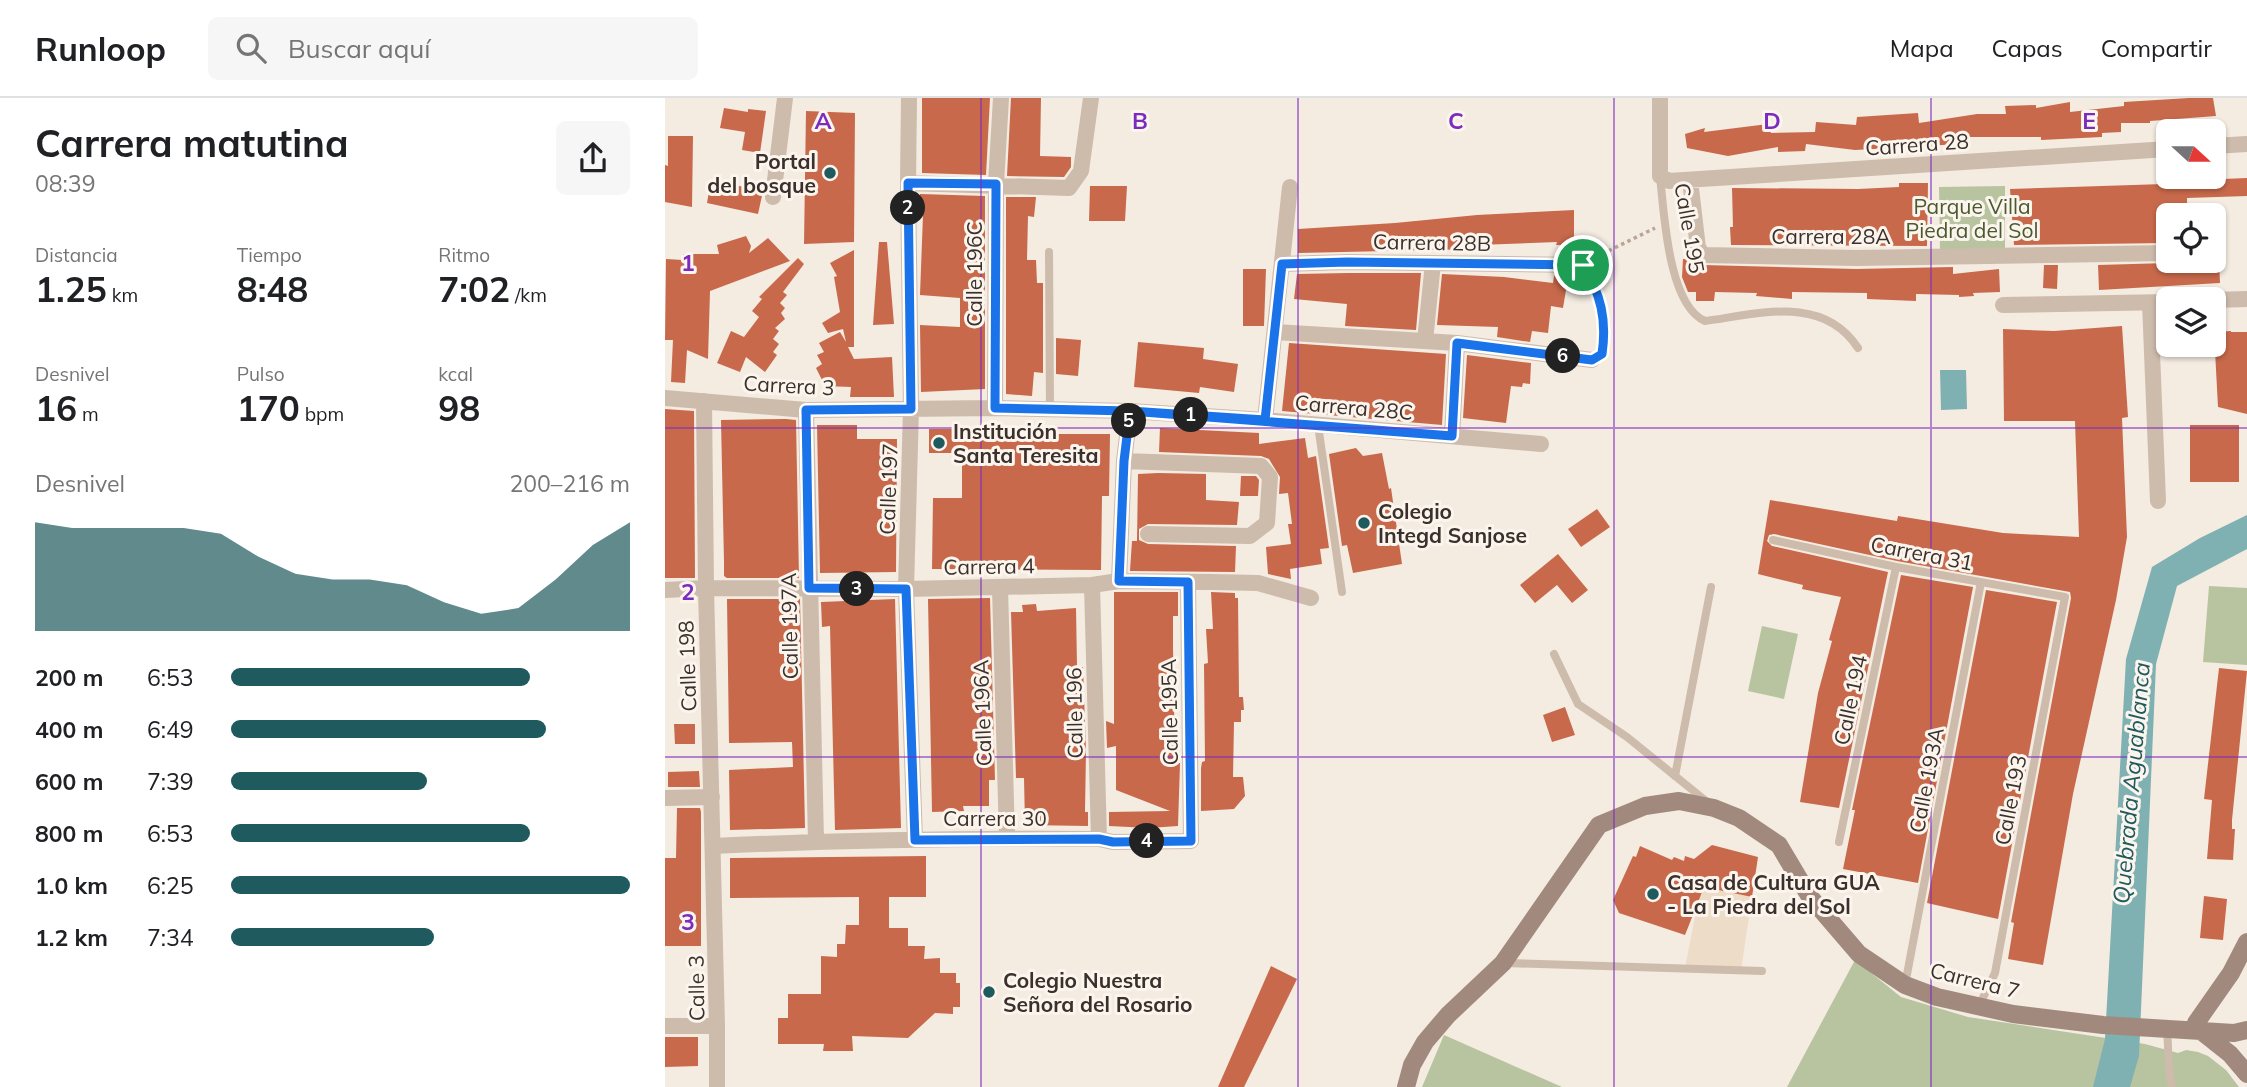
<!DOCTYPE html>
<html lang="es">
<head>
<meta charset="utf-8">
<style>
	body { margin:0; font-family:Mulish,sans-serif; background:#f6f6f6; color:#202124; height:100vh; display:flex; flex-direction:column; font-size:26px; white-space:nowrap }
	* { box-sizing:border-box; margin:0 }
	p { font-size:23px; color:#757577 }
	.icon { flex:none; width:38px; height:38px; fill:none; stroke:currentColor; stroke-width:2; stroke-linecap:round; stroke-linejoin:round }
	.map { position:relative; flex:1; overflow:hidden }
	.side { display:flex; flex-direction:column; background:#fff; width:665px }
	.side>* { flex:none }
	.needle { width:46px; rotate:111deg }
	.fabs { position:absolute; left:1491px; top:21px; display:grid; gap:14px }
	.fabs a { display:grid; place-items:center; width:70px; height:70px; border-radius:10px; background:#fff; box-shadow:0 2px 5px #0004; font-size:35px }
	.pin { position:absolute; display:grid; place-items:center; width:60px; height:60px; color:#fff; margin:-30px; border:4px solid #fff; border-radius:50%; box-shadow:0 2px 7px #0007 }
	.km { position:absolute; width:35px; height:35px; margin:-18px; border-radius:50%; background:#222; color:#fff; font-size:19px; line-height:35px; text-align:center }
	.round { display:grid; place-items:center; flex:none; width:74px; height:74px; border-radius:10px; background:#f6f6f6 }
	.overview { display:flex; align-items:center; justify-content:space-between; height:119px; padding:0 35px }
	h1 { font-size:38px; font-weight:700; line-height:52px }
	.metrics { display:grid; grid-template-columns:repeat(3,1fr); gap:10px; height:119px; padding:7px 35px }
	.metrics div { display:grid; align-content:center }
	.metrics b { font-size:35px; font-weight:700 }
	.metrics small { font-size:19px; font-weight:400 }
	.metrics p { font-size:19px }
	.chart { height:196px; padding:14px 35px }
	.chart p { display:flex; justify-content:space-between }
	.chart svg { width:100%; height:126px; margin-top:7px; fill:#1f5a5e; opacity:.7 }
	ul { padding:0 35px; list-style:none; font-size:23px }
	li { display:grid; grid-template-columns:112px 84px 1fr; align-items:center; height:52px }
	li i { height:18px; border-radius:9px; background:#1f5a5e }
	header { display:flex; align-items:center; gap:42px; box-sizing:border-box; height:98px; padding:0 35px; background:#fff; border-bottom:2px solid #e0e0e0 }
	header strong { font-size:33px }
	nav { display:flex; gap:38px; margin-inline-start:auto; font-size:24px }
	.search { width:490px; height:63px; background:#f6f6f6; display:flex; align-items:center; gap:18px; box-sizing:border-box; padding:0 24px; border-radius:10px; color:#757577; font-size:26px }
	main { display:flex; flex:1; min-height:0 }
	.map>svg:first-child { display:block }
</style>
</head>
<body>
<header>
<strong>Runloop</strong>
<div class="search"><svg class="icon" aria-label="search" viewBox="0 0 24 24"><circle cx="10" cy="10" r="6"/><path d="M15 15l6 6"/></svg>Buscar aquí</div>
<nav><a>Mapa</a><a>Capas</a><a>Compartir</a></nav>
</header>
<main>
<section class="side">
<div class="overview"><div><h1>Carrera matutina</h1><p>08:39</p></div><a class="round"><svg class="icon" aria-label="share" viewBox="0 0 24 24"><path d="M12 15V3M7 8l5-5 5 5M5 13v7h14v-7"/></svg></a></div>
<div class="metrics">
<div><p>Distancia</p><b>1.25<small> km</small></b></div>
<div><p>Tiempo</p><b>8:48</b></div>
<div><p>Ritmo</p><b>7:02<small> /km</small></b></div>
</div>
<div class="metrics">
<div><p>Desnivel</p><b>16<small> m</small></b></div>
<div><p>Pulso</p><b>170<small> bpm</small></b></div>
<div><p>kcal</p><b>98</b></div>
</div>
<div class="chart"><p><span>Desnivel</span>200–216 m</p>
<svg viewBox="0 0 160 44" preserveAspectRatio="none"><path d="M0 44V6L10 8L20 8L30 8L40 8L50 10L60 18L70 24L80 26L90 26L100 28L110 34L120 38L130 36L140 26L150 14L160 6V44z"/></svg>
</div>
<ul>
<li><b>200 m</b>6:53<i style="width:75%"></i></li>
<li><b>400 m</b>6:49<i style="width:79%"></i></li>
<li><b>600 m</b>7:39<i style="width:49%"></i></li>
<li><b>800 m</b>6:53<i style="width:75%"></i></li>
<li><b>1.0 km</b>6:25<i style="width:100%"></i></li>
<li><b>1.2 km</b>7:34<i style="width:51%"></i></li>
</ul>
</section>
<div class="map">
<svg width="1582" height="989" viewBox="0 0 1582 989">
	<rect width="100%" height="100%" fill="#f4ebe1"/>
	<path fill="#b8c4a0" d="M1340,88V151L1275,152L1274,89Z
		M1544,488L1582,490V567L1538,564Z
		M1097,528L1133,536L1119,601L1083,593Z
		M1190,862L1236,899L1303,919L1480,946L1513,955L1521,952L1533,954L1543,958L1561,972L1574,989H1122Z
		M779,937L897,989H757Z"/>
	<path fill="#ecdcc8" d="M1036,788L1087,799L1076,872L1020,870Z"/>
	<path fill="#7fb0b2" d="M1275,272H1301L1302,311L1276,312Z
		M1582,417V451L1512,488L1491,566L1474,958L1465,989H1428L1440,941L1461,561L1487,469L1535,440Z"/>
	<path fill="#c8694b" d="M257,0H325L321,77L257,75Z
		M346,0H376L375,58L406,59V69L399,79L342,78Z
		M1524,0H1548L1551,18L1485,23V25H1456V34L1437,35V39L1376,42V39H1302L1301,44L1278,47L1190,52L1141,46L1140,53L1113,54V49L1063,58L1022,50L1020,36L1040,30L1039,34L1103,26L1106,35L1150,34L1151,24L1191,27L1192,19L1253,15L1254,25L1312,16H1341L1340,8L1371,7V10L1405,4V14L1459,8V4Z
		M59,10L83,14V11L101,13L95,55L77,52L80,34L55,30Z
		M141,13L190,15L189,144L139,146Z
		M3,38H28L27,109L0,104V67L3,68Z
		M1582,80V98L1522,100V114L1503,115V145L1349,147L1345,91L1499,86L1534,87V82Z
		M46,82L98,93L93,116L42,105Z
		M1234,85H1263L1262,148L1066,147L1065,129H1068L1067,90L1193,91L1234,89Z
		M425,88H462L460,123H424Z
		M255,96L320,98V291L256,294L255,227L295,229V200L255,197L258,117H254Z
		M341,99H371L369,119L363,118L362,162H371L372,185H378V275L369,274L367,298L341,296Z
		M909,112V147H891L892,144L813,147L812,151L633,155V131L730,125L812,117Z
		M81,138L86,148L84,155L103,140L125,163L45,193L43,261L22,252L20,285L6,284L8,242H0L1,161L18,162V156H54L52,147Z
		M214,144H222L229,226L208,227Z
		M189,152V249H183L189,261L227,259L229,299H185L186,289L160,288L151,270L157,266L152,257L159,254L154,245L175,234L181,244L178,231L163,235L157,225L175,214L169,179L172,178L165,165Z
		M133,160L139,166L118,194L122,197L115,205L120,210L116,215L120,221L110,230L114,233L108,241L114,246L108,254L112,257L100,274L81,259L75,274L52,265L66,233L79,239L94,219L87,213L97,201L94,199Z
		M1018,161H1028L1038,167L1191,171L1288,169V176L1334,171L1335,194L1308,195L1309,198L1294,199V197L1251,196V203L1202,201V195L1127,194V201L1091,198L1092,195L1050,194L1049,203H1031V194H1023L1017,179Z
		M1509,163H1554L1555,185L1434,192L1433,167L1503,165Z
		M1379,167H1393L1392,191L1378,190Z
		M578,171H601L599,228H578Z
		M683,175H756L751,232L680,228L682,206L629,201L632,176Z
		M777,176L839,179L888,185L889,178L903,180L898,210L886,208L883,235L867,233L865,244L832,239L833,229L772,227Z
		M1457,228L1463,319L1457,320L1462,439L1451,502L1408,696L1378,867L1343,861L1349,825L1346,824L1406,500L1405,494L1232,463L1109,436L1104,437L1102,443L1107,448L1223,474L1174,710L1135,704L1153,595L1167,543L1164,542L1176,499L1137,491L1138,487L1093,476L1105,402L1232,423L1233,418L1338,435L1414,439L1410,323H1339L1338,231L1389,233Z
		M1566,233V234H1582V316L1553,309L1549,234Z
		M391,240L416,242L413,278L391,276Z
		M473,244L539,250L538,261L573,266L569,294L535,289L534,295L469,289Z
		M624,245L781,256L777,327L617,313Z
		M802,257L866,265L865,286L858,285L857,289L846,288L841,325L798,320Z
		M0,311L29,313L30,480H0Z
		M121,321L131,322L134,480H62L59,478V464L56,322Z
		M152,327H192V341H232L231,474L155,475Z
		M1525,327H1574V384H1525Z
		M495,330L594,335V346L640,340L643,360L651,358L664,450L655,451L657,466L625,471L626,481L603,476L601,449L626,446L623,426H627L623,395L614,396L615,379L604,361L596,358L494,354Z
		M264,331H340V336H445L444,398H437L436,472L267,471L268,400H297V355H264Z
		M691,350L698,358L717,355L724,391L726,390L737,466L688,475L682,447L677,448L664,356Z
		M493,375L541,376V402L574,404L572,427L483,426L474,431V442L483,446L571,448L570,474L465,473L467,443H472L473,376Z
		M576,378H591L594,382L593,398H575Z
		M932,411L945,429L916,449L903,431Z
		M893,456L923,492L907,505L892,487L870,505L855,487Z
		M1236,477L1308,489L1253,785L1178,771L1190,712H1187Z
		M1321,492L1392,504L1333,821L1262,805Z
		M449,494H513V518H508V550L510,664L515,665L513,728L484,730L444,728V714L505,713L451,692V648L442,650L441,623L449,626Z
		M546,494L570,495V500H573L574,599H578L579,612H576V624H569L568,679H578L580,698L569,711L536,713V670L537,664L540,663L539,566L543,565L541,531H548Z
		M325,500L330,682H324V708H298L299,713L267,714L263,501Z
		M62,501H135L140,730L65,732L64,672L128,669L127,644L64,645Z
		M230,501L236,730L170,732L165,528L157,529L156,504Z
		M371,506L372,513L411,510L412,569H418L421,653L420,714H423V728L360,727L359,680H351L346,514H358L357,507Z
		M1554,570L1582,573L1567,722V731H1570L1568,762L1542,761L1547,702L1539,701Z
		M900,609L910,637L887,644L878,617Z
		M9,626H30V646H10Z
		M34,673L35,689H3V674Z
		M12,710H35L36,714V848H0V760H11Z
		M1047,747L1093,759L1087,799L1039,789L1020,837L954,815L948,802L968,758L971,759L975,748L1007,762L1009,759L1019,763L1020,758L1029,761Z
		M261,758V799H224V830H243V848H260L259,861L275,860V875H291V885H295V909H288V916L270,915L243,940L187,938L188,953H158L159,946H113V920H123V896H156V858L172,859V846H180L181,827H194V799L65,800V760Z
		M1539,798L1562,801L1558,842L1535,840Z
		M606,868L632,881L579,989H553Z
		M0,939H33V968L0,969Z"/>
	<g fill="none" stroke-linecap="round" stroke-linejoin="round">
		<path stroke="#b9a596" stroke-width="3.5" stroke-dasharray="3.5 3.5" stroke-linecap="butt" d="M931,159L990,130
			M925,178C938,199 941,228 938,252"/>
		<path stroke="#cdbbac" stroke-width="8" d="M995,78C999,114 1003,207 1040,223C1093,216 1158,196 1193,250
			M384,154L385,311
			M653,327L677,494
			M1108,442L1231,469L1400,499L1330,875L1314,908
			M889,556L913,606L962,639L1041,703
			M1010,678L1046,489
			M1174,744L1231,469
			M841,865L1097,873
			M1240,887L1316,484
			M1502,932C1504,951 1502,970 1507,989"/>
		<path stroke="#cdbbac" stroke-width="16" d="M244,0L243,85L246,311L241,491L250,742
			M995,0V78L1004,83L1503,51
			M1549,48L1582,46
			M1025,82L1033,150L1038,157L1191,160L1503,155
			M243,85L404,90L416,73L426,0
			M108,99L120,0
			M617,166L683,164L918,167
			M1549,202L1582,201
			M1485,205L1493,403
			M1338,207L1503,204
			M610,234L792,245L927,262
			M760,243L768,165
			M0,300L141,312L330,310L465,313L600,322L876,346
			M39,303L41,490L52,928V989
			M330,310L331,86L336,0
			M141,312L151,743
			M600,322L625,89
			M787,338L792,245
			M459,363L596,368L605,379L602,425L585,438L483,436
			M454,483L459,363L465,313
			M427,487L434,741
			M335,490L342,740
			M0,492L41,490L241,491L427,487L454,483L547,484L593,485L646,500
			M0,700L47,699
			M49,748C177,742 305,740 434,741L448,744L526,743L523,484
			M0,928H52"/>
		<path stroke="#a18a7d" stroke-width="18" d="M1531,925L1566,875L1582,844
			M1536,933L1565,956L1582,976
			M741,989L747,967L760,944L783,917L838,865L934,727L980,708L1014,703L1049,710L1074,720L1114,747L1145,799L1194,856L1240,887L1272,899L1348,916L1438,927L1569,935L1582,932"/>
	</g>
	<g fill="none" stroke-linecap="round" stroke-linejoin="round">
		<defs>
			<path id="route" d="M918,167L682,164L617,166L600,322L465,313L330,310L331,86L243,85L246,311L141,312L144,490L241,491L250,742L434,741L448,744L526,743L523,484L454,483L459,363L465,313L787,338L792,245L927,262L937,256C942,222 936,196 918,167"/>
		</defs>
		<use href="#route" stroke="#fff" stroke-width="14"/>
		<use href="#route" stroke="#1a73e8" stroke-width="9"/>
	</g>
	<path fill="none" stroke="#7b2cbf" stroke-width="2" stroke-opacity="0.55" d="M316,0V989M633,0V989M949,0V989M1266,0V989M0,330H1582M0,659H1582"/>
	<g fill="#1f5a5e" stroke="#fbf5ee" stroke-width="2.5">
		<circle cx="165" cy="75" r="7"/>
		<circle cx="274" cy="345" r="7"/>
		<circle cx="699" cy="425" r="7"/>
		<circle cx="988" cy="796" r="7"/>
		<circle cx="324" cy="894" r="7"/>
	</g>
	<g text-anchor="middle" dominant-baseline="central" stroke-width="6" stroke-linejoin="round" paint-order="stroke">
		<g font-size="21" fill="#3b302b" stroke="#fbf5ee">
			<text transform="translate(1252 46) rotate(-4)">Carrera 28</text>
			<text transform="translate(1025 130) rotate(80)">Calle 195</text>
			<text x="1166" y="138">Carrera 28A</text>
			<text transform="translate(767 144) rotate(1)">Carrera 28B</text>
			<text transform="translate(309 176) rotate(-90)">Calle 196C</text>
			<text transform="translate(124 287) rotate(3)">Carrera 3</text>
			<text transform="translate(689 309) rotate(5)">Carrera 28C</text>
			<text transform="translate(223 391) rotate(-88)">Calle 197</text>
			<text transform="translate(1257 455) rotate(11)">Carrera 31</text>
			<text transform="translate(324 468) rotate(-1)">Carrera 4</text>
			<text transform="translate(124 528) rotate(-91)">Calle 197A</text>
			<text transform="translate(22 568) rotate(-92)">Calle 198</text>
			<text transform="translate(1185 602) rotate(-78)">Calle 194</text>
			<text transform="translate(504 614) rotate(-91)">Calle 195A</text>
			<text transform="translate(317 615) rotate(-92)">Calle 196A</text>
			<text transform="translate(409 615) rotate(-91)">Calle 196</text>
			<text transform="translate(1261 682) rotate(-79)">Calle 193A</text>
			<text transform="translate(1345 702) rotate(-79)">Calle 193</text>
			<text x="330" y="720">Carrera 30</text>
			<text transform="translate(1310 882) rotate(14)">Carrera 7</text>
			<text transform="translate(31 890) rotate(-91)">Calle 3</text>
		</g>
		<g font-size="21" font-weight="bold" fill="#3b302b" stroke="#fbf5ee" text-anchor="start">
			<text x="151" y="63" text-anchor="end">Portal<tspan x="151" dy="24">del bosque</tspan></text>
			<text x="288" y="333">Institución<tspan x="288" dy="24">Santa Teresita</tspan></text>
			<text x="713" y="413">Colegio<tspan x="713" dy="24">Integd Sanjose</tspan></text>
			<text x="1002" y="784">Casa de Cultura GUA<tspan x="1002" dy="24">- La Piedra del Sol</tspan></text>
			<text x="338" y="882">Colegio Nuestra<tspan x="338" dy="24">Señora del Rosario</tspan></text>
		</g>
		<g font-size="21" fill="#4a5a2e" stroke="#fbf5ee">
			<text x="1307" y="108">Parque Villa<tspan x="1307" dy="24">Piedra del Sol</tspan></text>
		</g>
		<g font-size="23" font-style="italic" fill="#1f5a5e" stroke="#fbf5ee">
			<text transform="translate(1466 685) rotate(-85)">Quebrada Aguablanca</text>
		</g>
	</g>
	<g font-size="23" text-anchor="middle" font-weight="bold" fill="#7b2cbf" stroke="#fbf5ee" stroke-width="6" stroke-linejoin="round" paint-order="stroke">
		<text x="158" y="31">A</text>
		<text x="475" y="31">B</text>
		<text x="791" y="31">C</text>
		<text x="1107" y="31">D</text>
		<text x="1424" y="31">E</text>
		<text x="23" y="173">1</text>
		<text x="23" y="502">2</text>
		<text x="23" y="832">3</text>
	</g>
</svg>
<div class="fabs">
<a><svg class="needle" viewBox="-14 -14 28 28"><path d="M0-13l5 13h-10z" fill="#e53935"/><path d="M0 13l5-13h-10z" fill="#757577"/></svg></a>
<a><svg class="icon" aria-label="locate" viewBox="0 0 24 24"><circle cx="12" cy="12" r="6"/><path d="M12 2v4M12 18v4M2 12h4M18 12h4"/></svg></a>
<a><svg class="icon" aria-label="layers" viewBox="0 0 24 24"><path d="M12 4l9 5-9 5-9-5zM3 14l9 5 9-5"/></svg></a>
</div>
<div class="pin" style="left:918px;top:167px;background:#1e9e55"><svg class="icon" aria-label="arrive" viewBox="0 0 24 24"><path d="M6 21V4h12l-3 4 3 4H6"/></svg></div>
<b class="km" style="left:526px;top:317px">1</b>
<b class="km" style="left:243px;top:110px">2</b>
<b class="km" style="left:192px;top:491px">3</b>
<b class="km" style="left:482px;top:743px">4</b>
<b class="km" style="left:464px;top:323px">5</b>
<b class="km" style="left:898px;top:258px">6</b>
</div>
</main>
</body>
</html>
